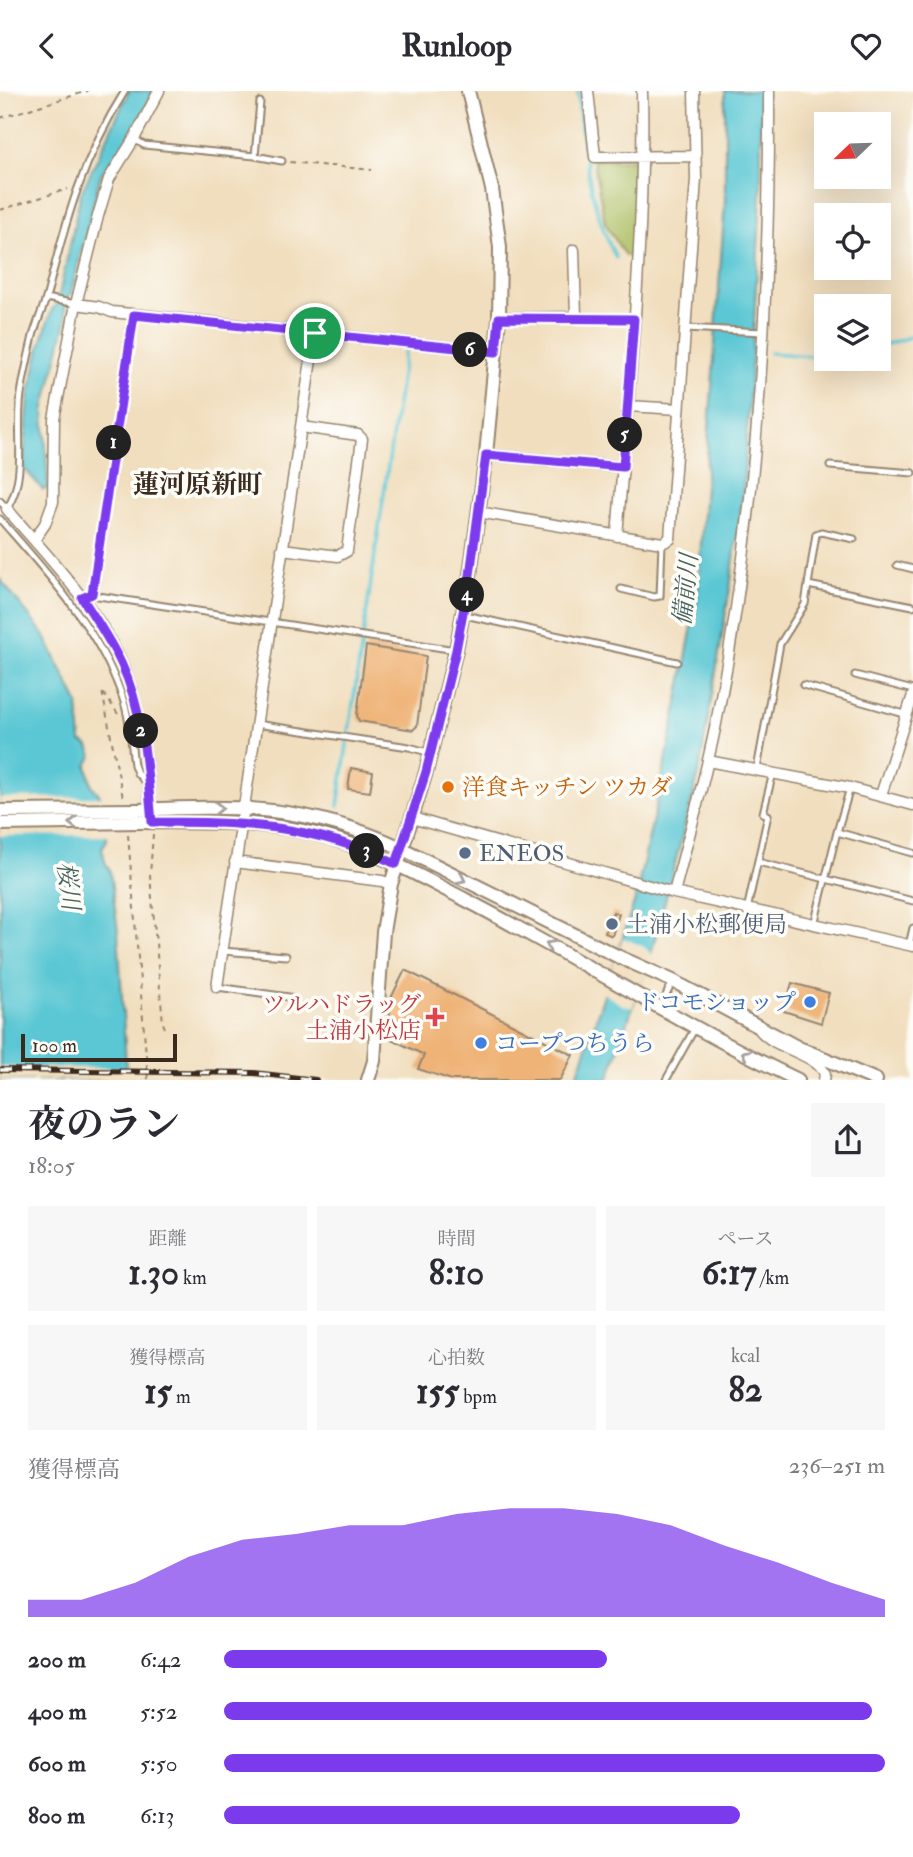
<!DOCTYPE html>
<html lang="ja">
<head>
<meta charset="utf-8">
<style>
	body { margin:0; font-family:"IM FELL Double Pica","Noto Serif JP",serif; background:#f7f7f7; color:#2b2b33; height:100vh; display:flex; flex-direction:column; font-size:26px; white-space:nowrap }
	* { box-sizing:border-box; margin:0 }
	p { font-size:23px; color:#7c7c81 }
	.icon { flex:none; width:38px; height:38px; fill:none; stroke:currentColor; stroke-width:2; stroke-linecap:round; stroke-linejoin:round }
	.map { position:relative; height:989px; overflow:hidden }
	.details { display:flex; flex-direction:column; background:#fff; flex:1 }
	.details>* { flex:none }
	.needle { width:46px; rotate:247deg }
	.controls { position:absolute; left:814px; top:21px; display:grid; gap:14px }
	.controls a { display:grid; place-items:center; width:77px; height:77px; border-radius:0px; background:#fff; box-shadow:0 7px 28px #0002; font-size:35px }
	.scale { position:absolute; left:21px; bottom:18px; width:156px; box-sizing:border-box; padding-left:7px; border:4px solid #3b2a1e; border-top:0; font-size:19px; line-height:24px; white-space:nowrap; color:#3b2a1e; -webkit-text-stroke:5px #fdfcf7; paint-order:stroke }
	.pin { position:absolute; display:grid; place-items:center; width:60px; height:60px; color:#fff; margin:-30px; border:4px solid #fff; border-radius:50%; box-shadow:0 2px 7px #0007 }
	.km { position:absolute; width:35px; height:35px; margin:-18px; border-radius:50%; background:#222; color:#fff; font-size:19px; line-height:35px; text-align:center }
	.round { display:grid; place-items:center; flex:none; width:74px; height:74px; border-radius:0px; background:#f7f7f7 }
	.summary { display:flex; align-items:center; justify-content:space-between; height:119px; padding:0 28px }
	h1 { font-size:38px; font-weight:700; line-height:52px }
	.stats { display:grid; grid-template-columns:repeat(3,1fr); gap:10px; height:119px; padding:7px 28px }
	.stats div { display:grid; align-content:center; border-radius:0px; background:#f7f7f7; text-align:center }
	.stats b { font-size:35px; font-weight:700 }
	.stats small { font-size:19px; font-weight:400 }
	.stats p { font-size:19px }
	.chart { height:196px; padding:14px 28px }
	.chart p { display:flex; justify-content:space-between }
	.chart svg { width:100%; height:126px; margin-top:7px; fill:#7c3aed; opacity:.7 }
	ul { padding:0 28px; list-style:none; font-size:23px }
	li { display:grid; grid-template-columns:112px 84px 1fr; align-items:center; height:52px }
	li i { height:18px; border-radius:9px; background:#7c3aed }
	header { display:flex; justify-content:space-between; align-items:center; height:91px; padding:0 28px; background:#fff; font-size:32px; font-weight:700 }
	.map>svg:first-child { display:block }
</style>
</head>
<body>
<header><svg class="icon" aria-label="back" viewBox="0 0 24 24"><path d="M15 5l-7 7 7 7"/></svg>Runloop<svg class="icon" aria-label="heart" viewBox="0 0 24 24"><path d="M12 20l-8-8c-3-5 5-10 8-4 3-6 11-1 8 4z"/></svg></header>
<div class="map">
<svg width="913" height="989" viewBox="0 0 913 989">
	<rect width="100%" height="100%" fill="#fdfcf7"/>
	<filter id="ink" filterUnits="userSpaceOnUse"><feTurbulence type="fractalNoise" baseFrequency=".0143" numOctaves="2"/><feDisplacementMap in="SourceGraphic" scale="14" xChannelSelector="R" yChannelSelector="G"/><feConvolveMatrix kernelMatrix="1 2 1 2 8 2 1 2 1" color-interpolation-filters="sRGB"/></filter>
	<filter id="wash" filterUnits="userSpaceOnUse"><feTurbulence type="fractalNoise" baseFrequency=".00686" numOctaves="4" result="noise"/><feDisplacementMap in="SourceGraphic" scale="28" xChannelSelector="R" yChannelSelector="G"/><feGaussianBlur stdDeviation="1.57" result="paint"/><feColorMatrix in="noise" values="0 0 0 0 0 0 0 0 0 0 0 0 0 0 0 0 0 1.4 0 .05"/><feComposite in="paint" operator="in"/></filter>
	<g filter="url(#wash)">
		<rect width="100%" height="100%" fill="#f1debe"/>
		<path fill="#abbd60" stroke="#73743f" stroke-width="2" d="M593,69H634L638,73L633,164L625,165L605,132Z"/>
		<path fill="#5bc7d4" stroke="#4b7879" stroke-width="2" d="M129,0H153L133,42L101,83L71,202L65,210L66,230L44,320L48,397L43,399L23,376L29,306L40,256L52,218L57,214L81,102Z
			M725,0H761V104L753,250L743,403L730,497L699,682L652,859L608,989H576L635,809L669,656L697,509L725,110Z
			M0,488L44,544L78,612L81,651L89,655L92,665L87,675L92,695L99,703L107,749L102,757L105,771L110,780L118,841L127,989H0Z"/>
		<path fill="#f1debe" d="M103,706L110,744L0,745V707Z
			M623,847L644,856L652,864L632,917L622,914L603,902Z
			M0,976L130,977L131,989H0Z"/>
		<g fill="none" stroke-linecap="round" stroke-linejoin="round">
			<path stroke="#5bc7d4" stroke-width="3.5" d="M578,0C582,56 590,116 616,167
				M878,256L913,245
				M770,262L826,266
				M338,715L405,259"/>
		</g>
		<g id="blocks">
			<path fill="#efb377" d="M366,555L426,565L417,635L413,639L359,630L357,624Z
				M351,677L373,681L370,701L348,698Z
				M613,821L619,823L612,845L605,842Z
				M405,879L573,964L560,989H452L418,978L424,964L389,947L390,909Z
				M792,892L829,902L821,932L784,920Z"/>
		</g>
	</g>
	<g filter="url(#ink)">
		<use href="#blocks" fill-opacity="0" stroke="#96846e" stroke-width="2"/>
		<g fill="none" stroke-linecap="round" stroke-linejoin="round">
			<defs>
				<path id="service" d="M134,48L144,54L255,65L282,70
					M255,65L260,11
					M46,207L76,213
					M576,226L634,228
					M685,237L763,241
					M830,375L913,382
					M0,410L7,418C29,383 14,336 22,297C25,280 29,262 33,245C37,231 43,218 47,204C66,129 83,66 125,0
					M0,428C47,482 98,536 122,605C130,627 131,651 134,674L137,682L148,694
					M897,474L913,478
					M808,494L913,515
					M621,498L654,506L660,505L662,452
					M92,504L134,224
					M83,507L92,504L456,559
					M465,524L677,571
					M855,584L913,599
					M803,594L908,624
					M256,633L409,656L431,662
					M757,678L780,553L805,513L816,443L821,441L854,448
					M837,741L913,762
					M758,771L913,810
					M747,819L768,724L763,722L773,682
					M814,834L837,741L850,697
					M909,854L913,837
					M222,860L286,865
					M217,896L289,906
					M670,916C661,908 668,900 673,892
					M666,989L695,937"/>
				<path id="minor" d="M588,0L595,66L696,65
					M76,213L99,216L112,221L496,261
					M499,227L576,226L574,159
					M628,315L679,318
					M486,364L623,376
					M7,418C53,472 110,528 131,598C144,639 148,682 151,725
					M478,421L662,452L670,448L696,88L694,0
					M617,445C629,297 645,148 642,0
					M34,449L45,433L53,411L54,328L76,213L98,125L109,88L134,48L159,0
					M282,458L338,465L347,460L362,348L358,344L301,336
					M708,670L850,697L913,714
					M881,704L913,604
					M413,725L419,729L674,802L913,855
					M235,771L382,790L391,793
					M674,802C689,742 707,683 718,622C758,418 770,208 769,0
					M217,896L315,242
					M760,939C776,959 816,962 825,983L824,989"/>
				<path id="tertiary" d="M139,719C237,714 309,714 401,757L617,865L673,890L799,957L876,989
					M141,731C199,732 258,729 315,743C369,756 417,784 466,809C578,867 684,935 798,989
					M368,989L374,970L383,841L391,793L426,681L456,559L470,484L486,364L499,227L500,156L492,98L468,0"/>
			</defs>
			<use href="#service" stroke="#96846e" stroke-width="9"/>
			<use href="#minor" stroke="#96846e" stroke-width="13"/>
			<use href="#tertiary" stroke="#96846e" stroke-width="16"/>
			<path stroke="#96846e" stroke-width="2" stroke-dasharray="5 5" stroke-linecap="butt" d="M0,27L88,0
				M290,71L372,79
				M0,119L68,98
				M118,623L102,600L123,707
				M153,743L150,784L163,932L166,940
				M128,744L148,989"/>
			<use href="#service" stroke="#fff" stroke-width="5"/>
			<use href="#minor" stroke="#fff" stroke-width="10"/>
			<use href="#tertiary" stroke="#fff" stroke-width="12"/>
			<defs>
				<path id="rail" d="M0,979L254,982L316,989"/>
			</defs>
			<use href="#rail" stroke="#3b2a1e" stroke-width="6"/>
			<use href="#rail" stroke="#fdfcf7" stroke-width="3.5" stroke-dasharray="10" stroke-linecap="butt"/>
			<defs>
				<path id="tertiary-bridge" d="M0,720L139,719
					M0,733L141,731"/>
			</defs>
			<use href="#tertiary-bridge" stroke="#96846e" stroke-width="16" stroke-linecap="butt"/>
			<use href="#tertiary-bridge" stroke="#fff" stroke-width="12"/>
		</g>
		<defs><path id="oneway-chevron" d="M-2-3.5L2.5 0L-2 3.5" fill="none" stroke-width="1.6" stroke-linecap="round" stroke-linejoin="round" transform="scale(1.75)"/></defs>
		<g stroke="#a79f9a">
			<use href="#oneway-chevron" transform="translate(219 717) rotate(-1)"/>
			<use href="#oneway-chevron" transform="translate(73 732) rotate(179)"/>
			<use href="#oneway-chevron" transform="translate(461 788) rotate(26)"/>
			<use href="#oneway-chevron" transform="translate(550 854) rotate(-151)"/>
			<use href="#oneway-chevron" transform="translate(746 963) rotate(-153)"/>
		</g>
	</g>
	<g fill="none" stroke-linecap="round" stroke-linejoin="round" filter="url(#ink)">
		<defs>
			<path id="route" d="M134,224L496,261L499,227L634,228L623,376L486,364L470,484L456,559L426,681L396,773C312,733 243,731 152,731C147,678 144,621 121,572C110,549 96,528 82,507L92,503Z"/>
		</defs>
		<use href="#route" stroke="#fff" stroke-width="14"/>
		<use href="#route" stroke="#7c3aed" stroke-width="9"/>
	</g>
	<circle fill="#e8710a" stroke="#fdfcf7" stroke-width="2.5" cx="448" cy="696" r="7"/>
	<g fill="#5c6f8a" stroke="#fdfcf7" stroke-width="2.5">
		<circle cx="465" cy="762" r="7"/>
		<circle cx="612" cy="833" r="7"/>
	</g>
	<g fill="#3f7fe0" stroke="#fdfcf7" stroke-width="2.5">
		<circle cx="810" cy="911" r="7"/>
		<circle cx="481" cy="952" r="7"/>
	</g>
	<path fill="#e0444e" stroke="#fdfcf7" stroke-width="2.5" d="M431.5 915.5h7v7h7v7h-7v7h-7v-7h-7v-7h7z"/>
	<g text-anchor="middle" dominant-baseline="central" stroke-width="7" stroke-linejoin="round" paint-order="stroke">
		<g font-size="23" fill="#c56008" stroke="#fdfcf7" text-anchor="start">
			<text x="462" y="696">洋食キッチン ツカダ</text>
		</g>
		<g font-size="23" fill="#4e5e75" stroke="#fdfcf7" text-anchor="start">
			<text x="479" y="762">ENEOS</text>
			<text x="626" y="833">土浦小松郵便局</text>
		</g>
		<g font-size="23" fill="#366cbe" stroke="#fdfcf7" text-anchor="end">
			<text x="796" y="911">ドコモショップ</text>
			<text x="495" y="952" text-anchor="start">コープつちうら</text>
		</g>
		<g font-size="23" fill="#be3a42" stroke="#fdfcf7" text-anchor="end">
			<text x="421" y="913">ツルハドラッグ<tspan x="421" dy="26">土浦小松店</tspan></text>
		</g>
		<g font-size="24" font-style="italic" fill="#46615e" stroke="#fdfcf7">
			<text transform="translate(686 499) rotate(-84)">備前川</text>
			<text transform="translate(68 795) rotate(83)">桜川</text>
		</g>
		<g font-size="26" font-weight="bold" fill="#3b2a1e" stroke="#fdfcf7">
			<text x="198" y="394">蓮河原新町</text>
		</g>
	</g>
</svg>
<div class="controls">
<a><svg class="needle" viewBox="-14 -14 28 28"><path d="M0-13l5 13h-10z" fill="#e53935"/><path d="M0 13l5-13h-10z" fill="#7c7c81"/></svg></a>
<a><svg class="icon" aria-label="locate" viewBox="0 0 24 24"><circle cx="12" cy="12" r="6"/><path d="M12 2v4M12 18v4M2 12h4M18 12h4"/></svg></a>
<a><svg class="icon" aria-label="layers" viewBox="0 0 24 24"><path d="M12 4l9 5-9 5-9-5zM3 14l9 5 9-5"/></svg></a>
</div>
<div class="scale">100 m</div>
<div class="pin" style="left:315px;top:242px;background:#1e9e55"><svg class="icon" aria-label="arrive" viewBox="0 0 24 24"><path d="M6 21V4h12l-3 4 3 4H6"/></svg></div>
<b class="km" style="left:114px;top:352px">1</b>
<b class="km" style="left:141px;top:640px">2</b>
<b class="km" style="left:367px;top:760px">3</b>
<b class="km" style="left:467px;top:504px">4</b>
<b class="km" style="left:625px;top:344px">5</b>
<b class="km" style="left:470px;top:259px">6</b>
</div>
<section class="details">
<div class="summary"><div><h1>夜のラン</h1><p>18:05</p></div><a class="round"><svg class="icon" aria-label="share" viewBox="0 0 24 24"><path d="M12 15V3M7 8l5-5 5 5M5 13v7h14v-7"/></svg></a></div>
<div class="stats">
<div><p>距離</p><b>1.30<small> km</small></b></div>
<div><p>時間</p><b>8:10</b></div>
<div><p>ペース</p><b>6:17<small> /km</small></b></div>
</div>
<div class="stats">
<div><p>獲得標高</p><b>15<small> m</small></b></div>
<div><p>心拍数</p><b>155<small> bpm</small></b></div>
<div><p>kcal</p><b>82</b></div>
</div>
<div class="chart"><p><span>獲得標高</span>236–251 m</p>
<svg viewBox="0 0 160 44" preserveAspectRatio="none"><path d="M0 44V38L10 38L20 32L30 23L40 17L50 15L60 12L70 12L80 8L90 6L100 6L110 8L120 12L130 19L140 25L150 32L160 38V44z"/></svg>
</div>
<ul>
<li><b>200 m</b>6:42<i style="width:58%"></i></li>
<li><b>400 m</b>5:52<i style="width:98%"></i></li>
<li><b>600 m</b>5:50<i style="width:100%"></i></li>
<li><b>800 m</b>6:13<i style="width:78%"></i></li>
</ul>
</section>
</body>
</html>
